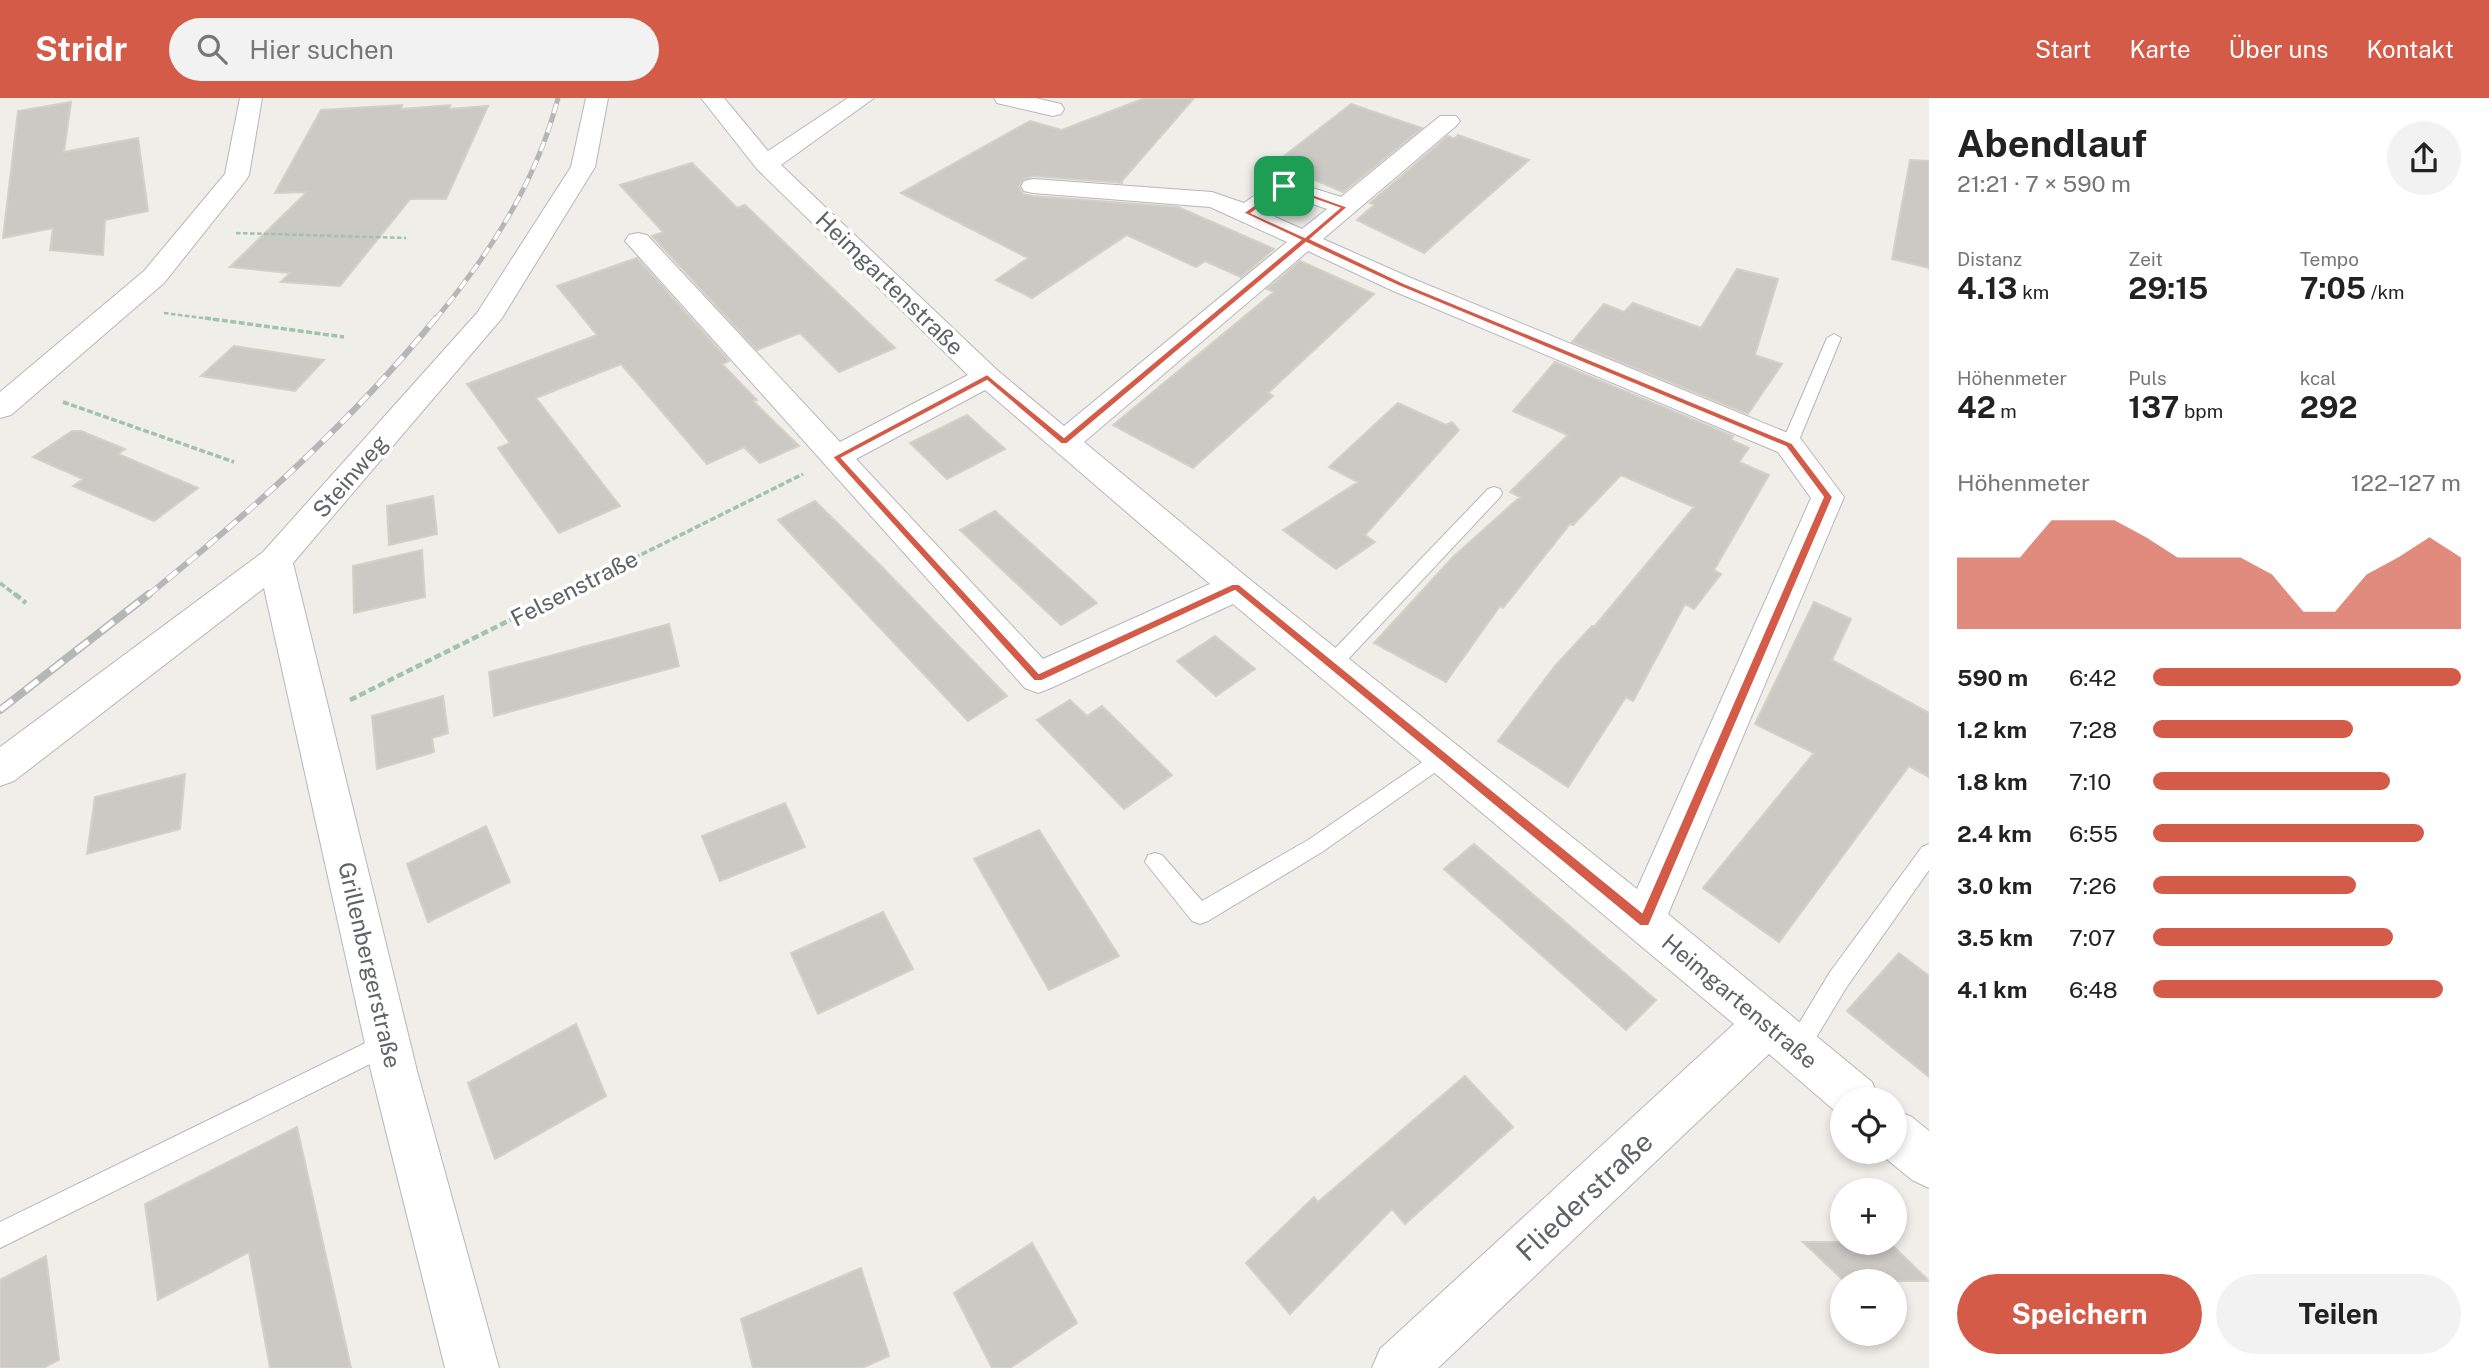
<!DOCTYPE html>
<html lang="de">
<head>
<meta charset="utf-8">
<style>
	body { margin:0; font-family:"Public Sans",sans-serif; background:#f2f2f2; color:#222; height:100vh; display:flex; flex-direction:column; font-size:26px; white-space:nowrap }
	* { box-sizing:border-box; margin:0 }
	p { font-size:23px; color:#767676 }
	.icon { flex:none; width:38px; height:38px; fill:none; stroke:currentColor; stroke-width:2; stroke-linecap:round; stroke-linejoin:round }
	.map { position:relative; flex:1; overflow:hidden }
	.details { display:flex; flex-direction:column; background:#fff; width:560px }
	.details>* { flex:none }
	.controls { position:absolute; left:1830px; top:989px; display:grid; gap:14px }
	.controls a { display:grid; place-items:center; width:77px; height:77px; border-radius:50%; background:#fff; box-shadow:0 4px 10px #0003; font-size:35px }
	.pin { position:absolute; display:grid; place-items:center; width:60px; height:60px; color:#fff; margin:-30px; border-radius:14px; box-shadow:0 4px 10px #0006 }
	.round { display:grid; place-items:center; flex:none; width:74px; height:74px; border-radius:37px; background:#f2f2f2 }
	.head { display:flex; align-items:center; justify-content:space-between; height:119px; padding:0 28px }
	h1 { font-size:38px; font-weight:700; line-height:52px }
	.figures { display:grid; grid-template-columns:repeat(3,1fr); gap:10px; height:119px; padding:7px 28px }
	.figures div { display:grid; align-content:center }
	.figures b { font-size:30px; font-weight:700 }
	.figures small { font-size:19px; font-weight:400 }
	.figures p { font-size:19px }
	.chart { height:196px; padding:14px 28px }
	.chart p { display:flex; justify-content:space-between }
	.chart svg { width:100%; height:126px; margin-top:7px; fill:#d55b49; opacity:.7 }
	.primary-button { display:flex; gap:14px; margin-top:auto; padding:14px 28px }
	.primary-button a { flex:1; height:80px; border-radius:42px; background:#d55b49; color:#fff; font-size:28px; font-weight:700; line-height:80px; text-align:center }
	.primary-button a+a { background:#f2f2f2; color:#222 }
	ul { padding:0 28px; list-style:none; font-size:23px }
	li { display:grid; grid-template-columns:112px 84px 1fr; align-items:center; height:52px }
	li i { height:18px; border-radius:9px; background:#d55b49 }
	header { display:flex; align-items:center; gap:42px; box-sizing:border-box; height:98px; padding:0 35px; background:#d55b49; color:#fff }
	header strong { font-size:33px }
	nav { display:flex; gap:38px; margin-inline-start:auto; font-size:24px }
	.search { width:490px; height:63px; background:#f2f2f2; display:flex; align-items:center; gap:18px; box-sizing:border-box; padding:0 24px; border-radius:38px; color:#767676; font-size:26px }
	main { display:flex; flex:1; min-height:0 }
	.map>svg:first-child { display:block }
</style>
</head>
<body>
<header>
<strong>Stridr</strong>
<div class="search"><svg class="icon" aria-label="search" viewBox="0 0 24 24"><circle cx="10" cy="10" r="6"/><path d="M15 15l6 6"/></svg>Hier suchen</div>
<nav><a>Start</a><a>Karte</a><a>Über uns</a><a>Kontakt</a></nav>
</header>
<main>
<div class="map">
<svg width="1929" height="1270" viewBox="0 0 1929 1270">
	<rect width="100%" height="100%" fill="#efeee8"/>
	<path fill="#cbc9c4" stroke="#d4d0c7" stroke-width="2" d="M1145,0H1194L1121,84L1123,85L1033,78L1022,82L1019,89L1023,96L1033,98L1178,109L1274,151L1241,179L1205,163L1196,169L1127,137L1032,200L996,182L1028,160L901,95L1030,23L1062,32Z
		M71,4L64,54L138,40L148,113L105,122L103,157L50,152L53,130L3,140L18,13Z
		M1351,6L1422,30L1343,94L1275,65Z
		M402,7L401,11L450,7L449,11L488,8L446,101H410L340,188L281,184L290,175L230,169L307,94L275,95L321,12Z
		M1458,37L1529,62L1424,155L1357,122L1374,107L1370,105L1448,38L1454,41Z
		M1910,62L1929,63V170L1892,161Z
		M692,65L737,110L745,107L895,250L839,274L800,235L757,252L652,138L663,134L620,87Z
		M637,160L729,263L722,266L757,302L753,303L799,348L760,365L744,349L707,366L621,266L536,300L620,408L559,435L498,350L510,345L467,286L597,237L557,188Z
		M1300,163L1374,196L1268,295L1273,298L1193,370L1113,327L1274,194L1267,191Z
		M1737,171L1778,181L1755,257L1782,266L1748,316L1572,244L1604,206L1624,214L1633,205L1701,230Z
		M234,248L324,262L295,293L201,278Z
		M1555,264L1733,338L1731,342L1749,350L1739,364L1769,377L1714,472L1721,476L1694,511L1685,506L1633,603L1626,599L1568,689L1498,643L1555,568L1592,528L1594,529L1694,409L1621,377L1573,427L1570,426L1503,510L1500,508L1446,584L1374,545L1453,459L1520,399L1510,394L1568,337L1513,313Z
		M1398,305L1446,327L1452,324L1459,332L1365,437L1375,444L1336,471L1283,432L1358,384L1329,369Z
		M967,317L1005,351L947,381L910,345Z
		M72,333H81L125,351L118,356L198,390L154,423L73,388L83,381L33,359Z
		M433,398L437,436L389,447L387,408Z
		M815,403L881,468L1007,598L968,623L778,422Z
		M995,413L1056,468L1097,505L1061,527L960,432Z
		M422,452L425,499L354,515L353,468Z
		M1814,504L1851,521L1832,562L1929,615V679L1909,668L1779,844L1703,790L1814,655L1755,626Z
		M669,526L679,568L494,618L489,574Z
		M1215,538L1255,571L1216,598L1177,563Z
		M443,598L448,635L432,640L434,654L377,671L372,618Z
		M1070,602L1087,618L1102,608L1172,677L1124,711L1037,622Z
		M185,676L180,731L87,756L95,699Z
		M785,705L805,749L720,783L702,738Z
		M486,728L510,784L428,824L407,766Z
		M1039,732L1119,858L1049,892L974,761Z
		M1474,746L1656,902L1626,932L1444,771Z
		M883,814L913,871L818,916L791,855Z
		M1899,855L1929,878V979L1847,913Z
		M576,926L606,998L495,1061L468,985Z
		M1465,978L1513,1029L1405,1126L1392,1111L1290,1216L1246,1165L1314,1099L1318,1104Z
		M297,1029L351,1270H270L249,1154L158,1202L145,1106Z
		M1803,1144H1889L1929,1183H1844Z
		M1032,1145L1077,1225L1010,1270H992L954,1195Z
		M46,1158L59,1262L43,1270H0V1182Z
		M861,1170L889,1258L862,1270H753L741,1221Z"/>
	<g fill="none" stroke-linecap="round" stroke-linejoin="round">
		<defs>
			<path id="service" d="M1834,236L1841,240L1797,347L1795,351H1783L1781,347L1827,240Z
				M1494,389L1500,391L1502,395L1500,399L1338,572L1331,574L1324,572L1322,567L1324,562L1488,391Z
				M1443,650L1450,652L1453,658L1450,664L1322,754L1208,823L1200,826L1192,823L1145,764L1148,757L1155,755L1162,757L1202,803L1308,742Z
				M1929,746V772L1846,890L1805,958L1797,961L1789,958L1785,950L1789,942L1830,874L1922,749Z
				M388,934L396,937L400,945L396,953L0,1150V1124Z"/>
			<path id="minor" d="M240,0H262L249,77L246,82L164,185L11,317L0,320V294L144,173L225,76Z
				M586,0H608L595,69L502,220L293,465L417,973L499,1270H445L371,973L264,490L14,683L0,688V649L263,454L477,215L571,69Z
				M701,0H724L768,53L848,0H874L781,67L997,272L1064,328L1287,144L1210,109L1033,95L1024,93L1021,88L1024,83L1033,81L1212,94L1244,105L1275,83L1284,81L1341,99L1440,18H1456L1460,23L1456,28L1323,141L1411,180L1800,340L1844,399L1668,816L1872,984L1879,1001H1843V1020L1769,956L1438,1270H1372L1380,1251L1734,926L1233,506L1051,590L1038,595L1025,590L625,143L629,137L638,135L647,137L840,344L968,277L757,71ZM1287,97L1327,111L1302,131L1264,114ZM1308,153L1391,192L1778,354L1811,400L1637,791L1248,480L1084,344ZM985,292L1210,486L1043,561L856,361Z
				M994,0H1035L1061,6L1064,11L1061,16L1053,18L997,5Z
				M1895,1012L1912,1019L1929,1033V1090L1912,1082L1878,1054H1895Z"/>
		</defs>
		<use href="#service" stroke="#b5b7bb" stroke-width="2"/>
		<use href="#minor" stroke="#b5b7bb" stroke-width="2"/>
		<path stroke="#a1c2ac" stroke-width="2.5" stroke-dasharray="4.5 2.5" stroke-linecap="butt" d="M236,135L406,140
			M164,215L218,222"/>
		<path stroke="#a1c2ac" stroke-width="3.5" stroke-dasharray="6 2.5" stroke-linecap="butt" d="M205,220L344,239
			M63,304L234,364
			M0,485L17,498
			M558,498L803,376"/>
		<path stroke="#a1c2ac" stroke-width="4.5" stroke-dasharray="7 3.5" stroke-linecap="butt" d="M15,496L26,505
			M350,602L562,496"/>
		<use href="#service" fill="#fff" fill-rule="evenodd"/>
		<use href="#minor" fill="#fff" fill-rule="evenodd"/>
		<defs>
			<path id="rail-far2" d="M435,222C490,155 536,85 558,0"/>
			<path id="rail-far1" d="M147,498C251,414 351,324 436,220"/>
			<path id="rail" d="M0,612L149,496"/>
		</defs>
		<use href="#rail-far2" stroke="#b5b6b6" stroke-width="5"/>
		<use href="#rail-far1" stroke="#b5b6b6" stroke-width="6"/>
		<use href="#rail" stroke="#b5b6b6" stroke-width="8"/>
		<use href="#rail-far2" stroke="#fff" stroke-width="3.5" stroke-dasharray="10" stroke-linecap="butt"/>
		<use href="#rail-far1" stroke="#fff" stroke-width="4.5" stroke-dasharray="13" stroke-linecap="butt"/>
		<use href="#rail" stroke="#fff" stroke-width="5" stroke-dasharray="16" stroke-linecap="butt"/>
	</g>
	<path fill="#d55b49" stroke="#fff" stroke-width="2" fill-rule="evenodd" d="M1284,86L1348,109L1311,141L1404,185L1792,345L1833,399L1649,828H1640L1235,493L1042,583H1034L832,359L987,276L1064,339L1300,142L1243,115ZM1285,91L1339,110L1305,139L1252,115ZM1306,145L1398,188L1786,349L1823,399L1642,814L1239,486H1232L1039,575L842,360L987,283L1061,346H1067Z"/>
	<g text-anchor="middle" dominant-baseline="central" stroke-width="7" stroke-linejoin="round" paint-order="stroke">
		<g font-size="23" fill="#5f6266" stroke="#fff">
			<text transform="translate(890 185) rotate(44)">Heimgartenstraße</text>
			<text transform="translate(350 378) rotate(-49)">Steinweg</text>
			<text transform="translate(574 490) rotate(-27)">Felsenstraße</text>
			<text transform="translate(370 867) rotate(77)">Grillenbergerstraße</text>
			<text transform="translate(1740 903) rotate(40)">Heimgartenstraße</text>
		</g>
		<g font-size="28" fill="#5f6266" stroke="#fff">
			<text transform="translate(1584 1098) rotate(-43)">Fliederstraße</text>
		</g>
	</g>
</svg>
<div class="controls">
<a><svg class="icon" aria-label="locate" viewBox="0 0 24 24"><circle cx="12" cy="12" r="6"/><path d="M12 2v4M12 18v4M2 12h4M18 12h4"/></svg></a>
<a>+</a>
<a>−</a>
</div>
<div class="pin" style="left:1284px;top:88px;background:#1e9e55"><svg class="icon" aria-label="arrive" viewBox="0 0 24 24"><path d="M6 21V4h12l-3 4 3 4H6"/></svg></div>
</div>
<section class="details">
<div class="head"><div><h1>Abendlauf</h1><p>21:21 · 7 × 590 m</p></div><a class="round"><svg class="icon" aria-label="share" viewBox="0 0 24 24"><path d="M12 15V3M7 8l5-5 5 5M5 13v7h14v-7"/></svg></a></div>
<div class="figures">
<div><p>Distanz</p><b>4.13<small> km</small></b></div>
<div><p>Zeit</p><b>29:15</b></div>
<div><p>Tempo</p><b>7:05<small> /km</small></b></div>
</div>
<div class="figures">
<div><p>Höhenmeter</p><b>42<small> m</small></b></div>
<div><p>Puls</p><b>137<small> bpm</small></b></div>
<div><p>kcal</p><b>292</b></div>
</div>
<div class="chart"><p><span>Höhenmeter</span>122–127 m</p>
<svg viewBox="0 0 160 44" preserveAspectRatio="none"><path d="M0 44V19L10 19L20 19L30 6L40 6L50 6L60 12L70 19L80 19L90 19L100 25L110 38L120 38L130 25L140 19L150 12L160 19V44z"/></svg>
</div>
<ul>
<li><b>590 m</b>6:42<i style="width:100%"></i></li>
<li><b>1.2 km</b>7:28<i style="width:65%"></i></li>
<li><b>1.8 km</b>7:10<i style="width:77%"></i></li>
<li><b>2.4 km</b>6:55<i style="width:88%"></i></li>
<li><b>3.0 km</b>7:26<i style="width:66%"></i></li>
<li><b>3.5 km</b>7:07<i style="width:78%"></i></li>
<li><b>4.1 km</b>6:48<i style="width:94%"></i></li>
</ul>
<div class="primary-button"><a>Speichern</a><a>Teilen</a></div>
</section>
</main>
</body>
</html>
